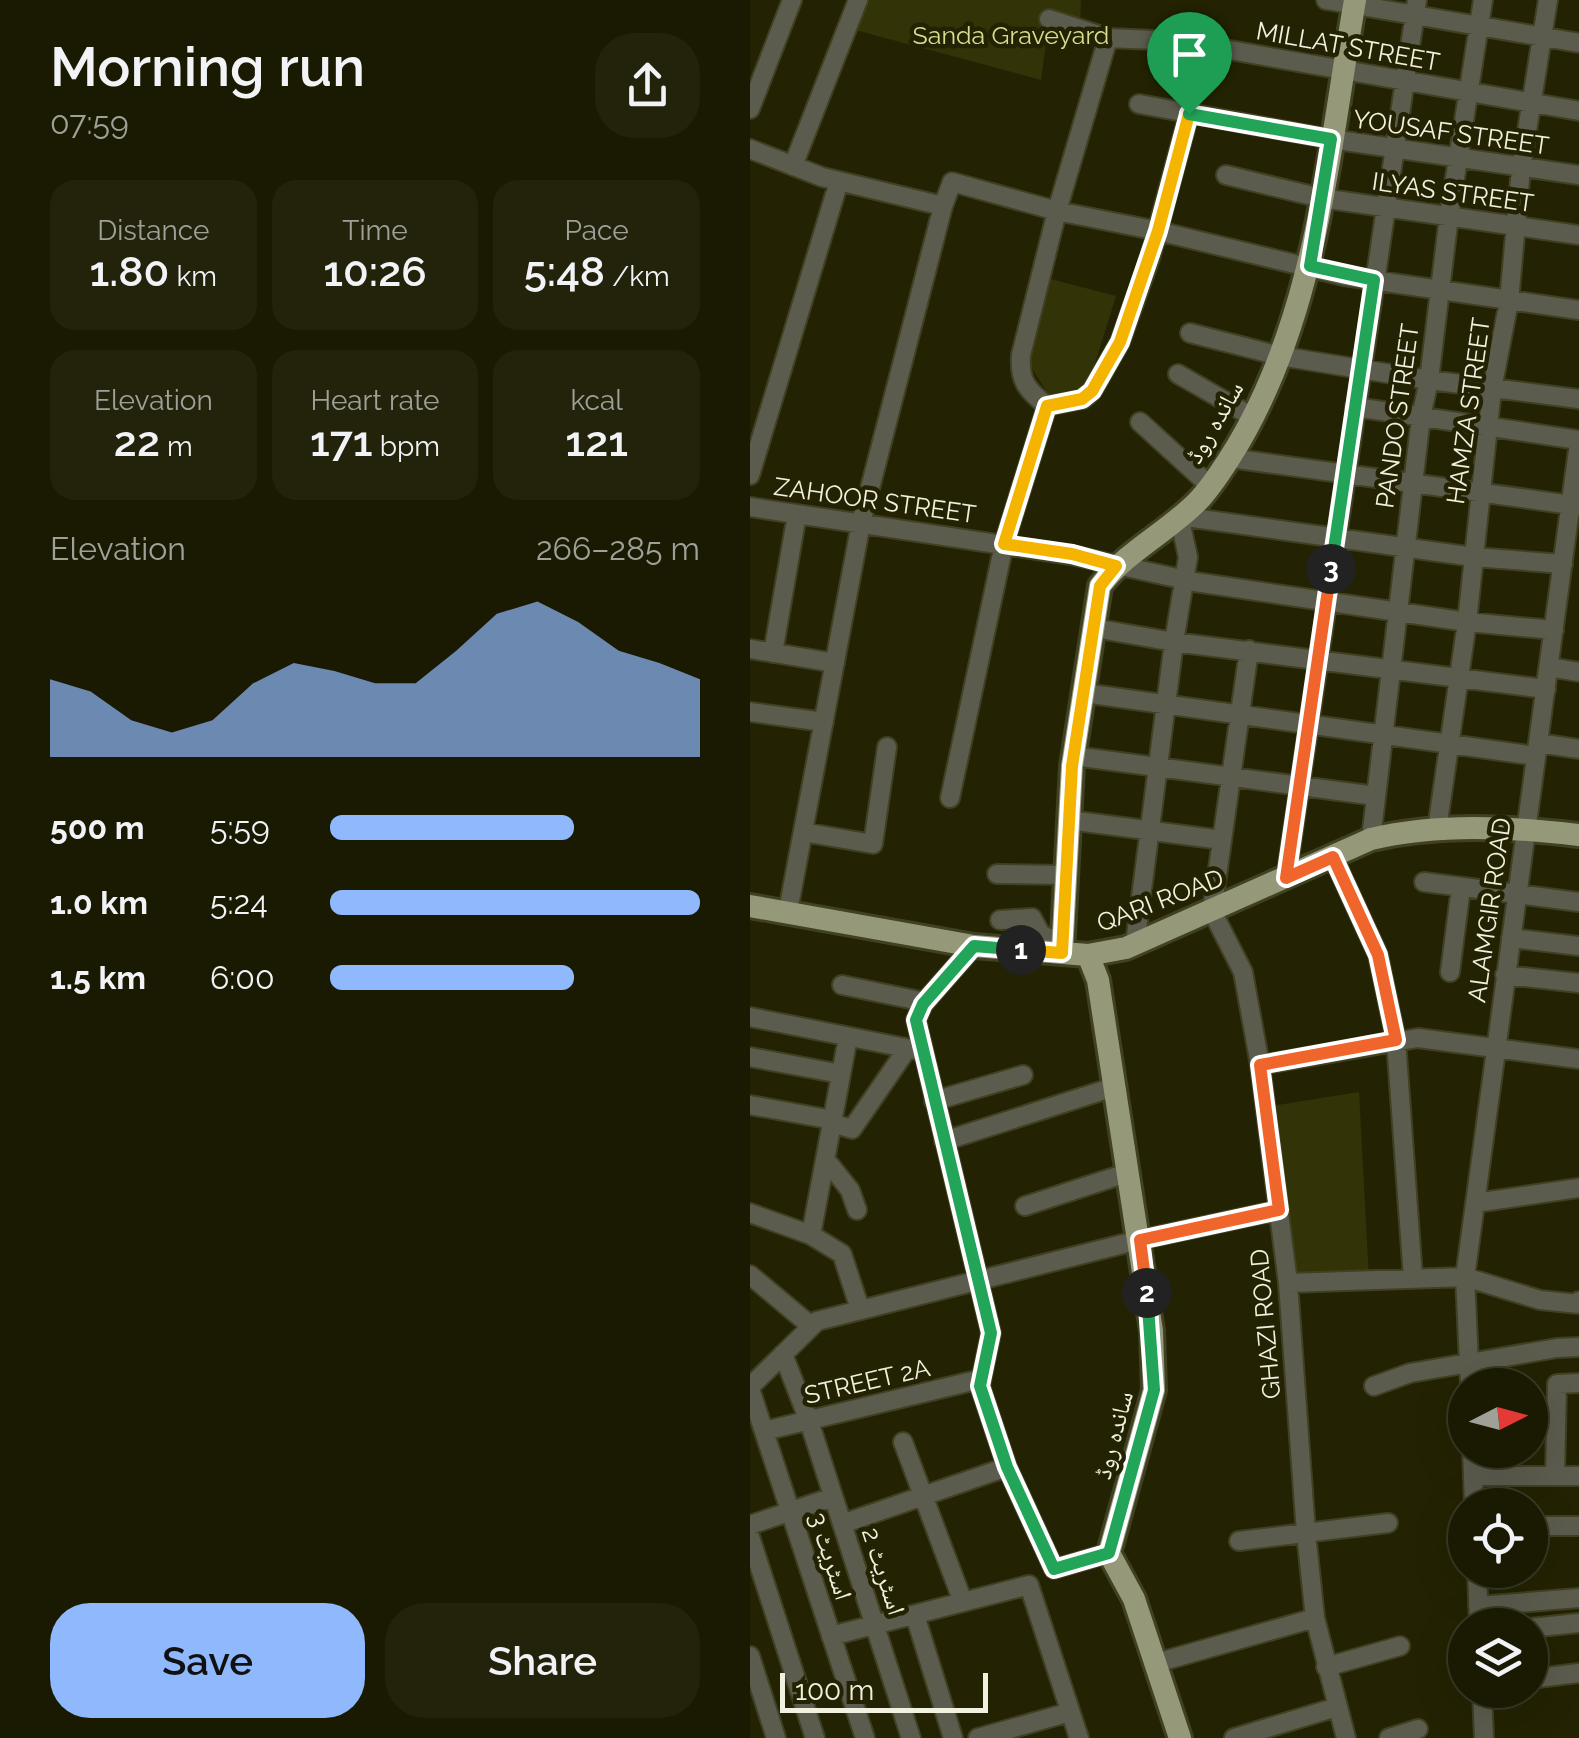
<!DOCTYPE html>
<html lang="en">
<head>
<meta charset="utf-8">
<style>
	body { margin:0; font-family:Raleway,"Noto Naskh Arabic",sans-serif; background:#23230c; color:#f1f3f6; height:100vh; display:flex; flex-direction:column; font-size:38px; white-space:nowrap }
	* { box-sizing:border-box; margin:0 }
	p { font-size:32px; color:#9fa199 }
	.icon { flex:none; width:55px; height:55px; fill:none; stroke:currentColor; stroke-width:2; stroke-linecap:round; stroke-linejoin:round }
	.map { position:relative; flex:1; overflow:hidden }
	.sheet { display:flex; flex-direction:column; background:#1a1a02; width:750px }
	.sheet>* { flex:none }
	.needle { width:65px; rotate:84deg }
	.tools { position:absolute; left:698px; top:1368px; display:grid; gap:20px }
	.tools a { display:grid; place-items:center; width:100px; height:100px; border-radius:50%; background:#1a1a02; box-shadow:0 10px 40px #0002,0 0 0 2px #383824; font-size:50px }
	.scale { position:absolute; left:30px; bottom:25px; width:208px; box-sizing:border-box; padding-left:10px; border:5px solid #f0f1df; border-top:0; font-size:28px; line-height:35px; white-space:nowrap; color:#f0f1df; -webkit-text-stroke:8px #232303; paint-order:stroke }
	.pin { position:absolute; display:grid; place-items:center; width:85px; height:85px; color:#fff; margin:-102px -42px; border-radius:50% 50% 50% 0; rotate:-45deg; box-shadow:0 0 10px #0007 }
	.pin .icon { rotate:45deg }
	.km { position:absolute; width:50px; height:50px; margin:-25px; border-radius:50%; background:#222; color:#fff; font-size:28px; line-height:50px; text-align:center }
	.round { display:grid; place-items:center; flex:none; width:105px; height:105px; border-radius:40px; background:#23230c }
	.head { display:flex; align-items:center; justify-content:space-between; height:170px; padding:0 50px }
	h1 { font-size:55px; font-weight:600; line-height:75px }
	.figures { display:grid; grid-template-columns:repeat(3,1fr); gap:15px; height:170px; padding:10px 50px }
	.figures div { display:grid; align-content:center; border-radius:25px; background:#23230c; text-align:center }
	.figures b { font-size:42px; font-weight:600 }
	.figures small { font-size:28px; font-weight:400 }
	.figures p { font-size:28px }
	.chart { height:280px; padding:20px 50px }
	.chart p { display:flex; justify-content:space-between }
	.chart svg { width:100%; height:180px; margin-top:10px; fill:#8fb8fd; opacity:.7 }
	.primary-button { display:flex; gap:20px; margin-top:auto; padding:20px 50px }
	.primary-button a { flex:1; height:115px; border-radius:40px; background:#8fb8fd; color:#111; font-size:40px; font-weight:600; line-height:115px; text-align:center }
	.primary-button a+a { background:#23230c; color:#f1f3f6 }
	ul { padding:0 50px; list-style:none; font-size:32px }
	li { display:grid; grid-template-columns:160px 120px 1fr; align-items:center; height:75px }
	li i { height:25px; border-radius:12px; background:#8fb8fd }
	main { display:flex; flex:1; min-height:0 }
	.map>svg:first-child { display:block }
</style>
</head>
<body>
<main>
<section class="sheet">
<div class="head"><div><h1>Morning run</h1><p>07:59</p></div><a class="round"><svg class="icon" aria-label="share" viewBox="0 0 24 24"><path d="M12 15V3M7 8l5-5 5 5M5 13v7h14v-7"/></svg></a></div>
<div class="figures">
<div><p>Distance</p><b>1.80<small> km</small></b></div>
<div><p>Time</p><b>10:26</b></div>
<div><p>Pace</p><b>5:48<small> /km</small></b></div>
</div>
<div class="figures">
<div><p>Elevation</p><b>22<small> m</small></b></div>
<div><p>Heart rate</p><b>171<small> bpm</small></b></div>
<div><p>kcal</p><b>121</b></div>
</div>
<div class="chart"><p><span>Elevation</span>266–285 m</p>
<svg viewBox="0 0 160 44" preserveAspectRatio="none"><path d="M0 44V25L10 28L20 35L30 38L40 35L50 26L60 21L70 23L80 26L90 26L100 18L110 9L120 6L130 11L140 18L150 21L160 25V44z"/></svg>
</div>
<ul>
<li><b>500 m</b>5:59<i style="width:66%"></i></li>
<li><b>1.0 km</b>5:24<i style="width:100%"></i></li>
<li><b>1.5 km</b>6:00<i style="width:66%"></i></li>
</ul>
<div class="primary-button"><a>Save</a><a>Share</a></div>
</section>
<div class="map">
<svg width="829" height="1738" viewBox="0 0 829 1738">
	<rect width="100%" height="100%" fill="#232303"/>
	<path fill="#333308" d="M108,0H331L330,29L299,20L291,80L98,28Z
		M297,278L366,296L338,386L299,395L277,361Z
		M609,1092L619,1279L538,1283L516,1107Z"/>
	<g fill="none" stroke-linecap="round" stroke-linejoin="round">
		<defs>
			<path id="minor" d="M576,0L829,43
				M299,19L358,38
				M389,104L581,139L829,175
				M0,109L42,0
				M0,149L72,177L193,206L202,182L307,211L408,231L594,276L829,310
				M43,166L108,0
				M476,175L571,198L829,235
				M440,333L530,356L679,380L829,399
				M428,374L501,416
				M297,406C277,390 269,381 271,355L307,211L358,38L428,41L829,111
				M605,407L829,440
				M390,422L459,485
				M480,458L829,506
				M0,475L89,181
				M0,507L321,555L445,582L717,622L804,630
				M344,628L424,642L796,689
				M0,649L85,663
				M499,650L462,911L493,972L510,1065L538,1283L556,1533L565,1618L596,1738
				M23,653L47,514
				M799,667L829,672
				M334,693L786,756
				M0,712L74,722
				M788,743L829,749
				M324,756L626,796
				M200,798L254,544L297,406L333,399L342,391L370,342L400,258L439,114
				M319,820L472,840
				M687,829L717,622L742,389L759,301L771,168L798,0
				M53,832L123,844L137,747
				M621,839L671,417L679,380L699,216L733,0
				M583,857L628,955L646,1040L663,1278
				M247,874L316,875
				M536,878L667,0
				M674,882L829,902
				M38,911L111,523L193,206
				M250,920L282,918L291,935L312,942
				M761,938L829,946
				M385,944L424,642L438,557L429,516L724,557L813,564
				M224,946L173,1004L166,1020L241,1333L230,1386L257,1467L304,1569L359,1553
				M700,972L711,887
				M755,975L829,983
				M92,985L175,1002
				M0,1017L171,1051
				M0,1057L91,1074
				M510,1065L668,1038L829,1059
				M184,1101L273,1075
				M0,1105L83,1120
				M82,1123L102,1129L157,1049
				M194,1141L364,1087
				M80,1165L100,1190L107,1210
				M725,1203L829,1188
				M275,1206L377,1173
				M0,1213L61,1235L92,1254L110,1309
				M61,1235L98,1037
				M0,1275L61,1326
				M538,1283L715,1277L790,1300L829,1304V1301
				M33,1354L59,1421L161,1738
				M720,1385L715,1277L829,443
				M624,1386L660,1373L807,1348L829,1347
				M0,1387L67,1321L389,1240L529,1210
				M0,1389L115,1738
				M14,1431L231,1379
				M153,1442L213,1602
				M722,1450L724,1505
				M723,1476H829
				M805,1476L807,1384L829,1383
				M92,1524L257,1467
				M0,1525L83,1497
				M780,1526H827
				M0,1537L65,1738
				M489,1541L638,1523
				M727,1570L729,1625
				M728,1606L829,1598
				M165,1615L203,1738
				M780,1628L829,1623
				M81,1636L279,1585L329,1738
				M0,1656L26,1738
				M406,1663L565,1618
				M576,1667L650,1646
				M780,1679L829,1673
				M732,1690L734,1738
				M228,1738L320,1712
				M484,1738L587,1707
				M639,1738L668,1729"/>
			<path id="major" d="M0,906L224,946L338,955L376,948L621,839C689,823 760,827 829,835
				M312,953L322,766L350,586C377,551 416,533 447,502C459,490 470,473 479,459C566,323 578,155 605,0
				M338,955L348,980L402,1331L404,1390L359,1553L384,1599L430,1738"/>
		</defs>
		<use href="#minor" stroke="#404022" stroke-width="22"/>
		<use href="#major" stroke="#404022" stroke-width="28"/>
		<use href="#minor" stroke="#5c5c4e" stroke-width="18"/>
		<use href="#major" stroke="#96987a" stroke-width="22"/>
	</g>
	<g fill="none" stroke-linecap="round" stroke-linejoin="round">
		<defs>
			<path id="split-1" d="M271,950L312,953L322,766L350,586L366,566L322,554L254,544L297,406L332,399L342,391L370,342L408,231L439,114"/>
			<path id="split-2" d="M271,950L224,946L173,1004L166,1020L241,1333L230,1386L257,1467L304,1569L359,1553L404,1390L397,1293"/>
			<path id="split-3" d="M397,1293L390,1240L529,1210L510,1065L646,1040L628,955L583,857L536,878L581,569"/>
			<path id="split-4" d="M439,114L581,139L560,266L624,280L581,569"/>
		</defs>
		<use href="#split-1" stroke="#fff" stroke-width="20"/>
		<use href="#split-2" stroke="#fff" stroke-width="20"/>
		<use href="#split-3" stroke="#fff" stroke-width="20"/>
		<use href="#split-4" stroke="#fff" stroke-width="20"/>
		<use href="#split-1" stroke="#f5b400" stroke-width="12"/>
		<use href="#split-2" stroke="#22a559" stroke-width="12"/>
		<use href="#split-3" stroke="#f0652b" stroke-width="12"/>
		<use href="#split-4" stroke="#22a559" stroke-width="12"/>
	</g>
	<g text-anchor="middle" dominant-baseline="central" stroke-width="9" stroke-linejoin="round" paint-order="stroke">
		<g font-size="25" fill="#d9dc8f" stroke="#232303">
			<text x="261" y="35">Sanda Graveyard</text>
		</g>
		<g font-size="25" fill="#f0f1df" stroke="#232303">
			<text transform="translate(598 46) rotate(10)">MILLAT STREET</text>
			<text transform="translate(701 132) rotate(8)">YOUSAF STREET</text>
			<text transform="translate(703 192) rotate(8)">ILYAS STREET</text>
			<text transform="translate(718 411) rotate(-82)">HAMZA STREET</text>
			<text transform="translate(647 416) rotate(-82)">PANDO STREET</text>
			<text transform="translate(464 422) rotate(-60)">ساندہ روڈ</text>
			<text transform="translate(125 500) rotate(8)">ZAHOOR STREET</text>
			<text transform="translate(410 900) rotate(-21)">QARI ROAD</text>
			<text transform="translate(739 910) rotate(-82)">ALAMGIR ROAD</text>
			<text transform="translate(515 1324) rotate(-95)">GHAZI ROAD</text>
			<text transform="translate(117 1381) rotate(-13)">STREET 2A</text>
			<text transform="translate(363 1435) rotate(-75)">ساندہ روڈ</text>
			<text transform="translate(81 1556) rotate(72)">اسٹریٹ 3</text>
			<text transform="translate(134 1571) rotate(72)">اسٹریٹ 2</text>
		</g>
	</g>
</svg>
<div class="tools">
<a><svg class="needle" viewBox="-14 -14 28 28"><path d="M0-13l5 13h-10z" fill="#e53935"/><path d="M0 13l5-13h-10z" fill="#9fa199"/></svg></a>
<a><svg class="icon" aria-label="locate" viewBox="0 0 24 24"><circle cx="12" cy="12" r="6"/><path d="M12 2v4M12 18v4M2 12h4M18 12h4"/></svg></a>
<a><svg class="icon" aria-label="layers" viewBox="0 0 24 24"><path d="M12 4l9 5-9 5-9-5zM3 14l9 5 9-5"/></svg></a>
</div>
<div class="scale">100 m</div>
<div class="pin" style="left:439px;top:114px;background:#1e9e55"><svg class="icon" aria-label="arrive" viewBox="0 0 24 24"><path d="M6 21V4h12l-3 4 3 4H6"/></svg></div>
<b class="km" style="left:271px;top:950px">1</b>
<b class="km" style="left:397px;top:1293px">2</b>
<b class="km" style="left:581px;top:569px">3</b>
</div>
</main>
</body>
</html>
